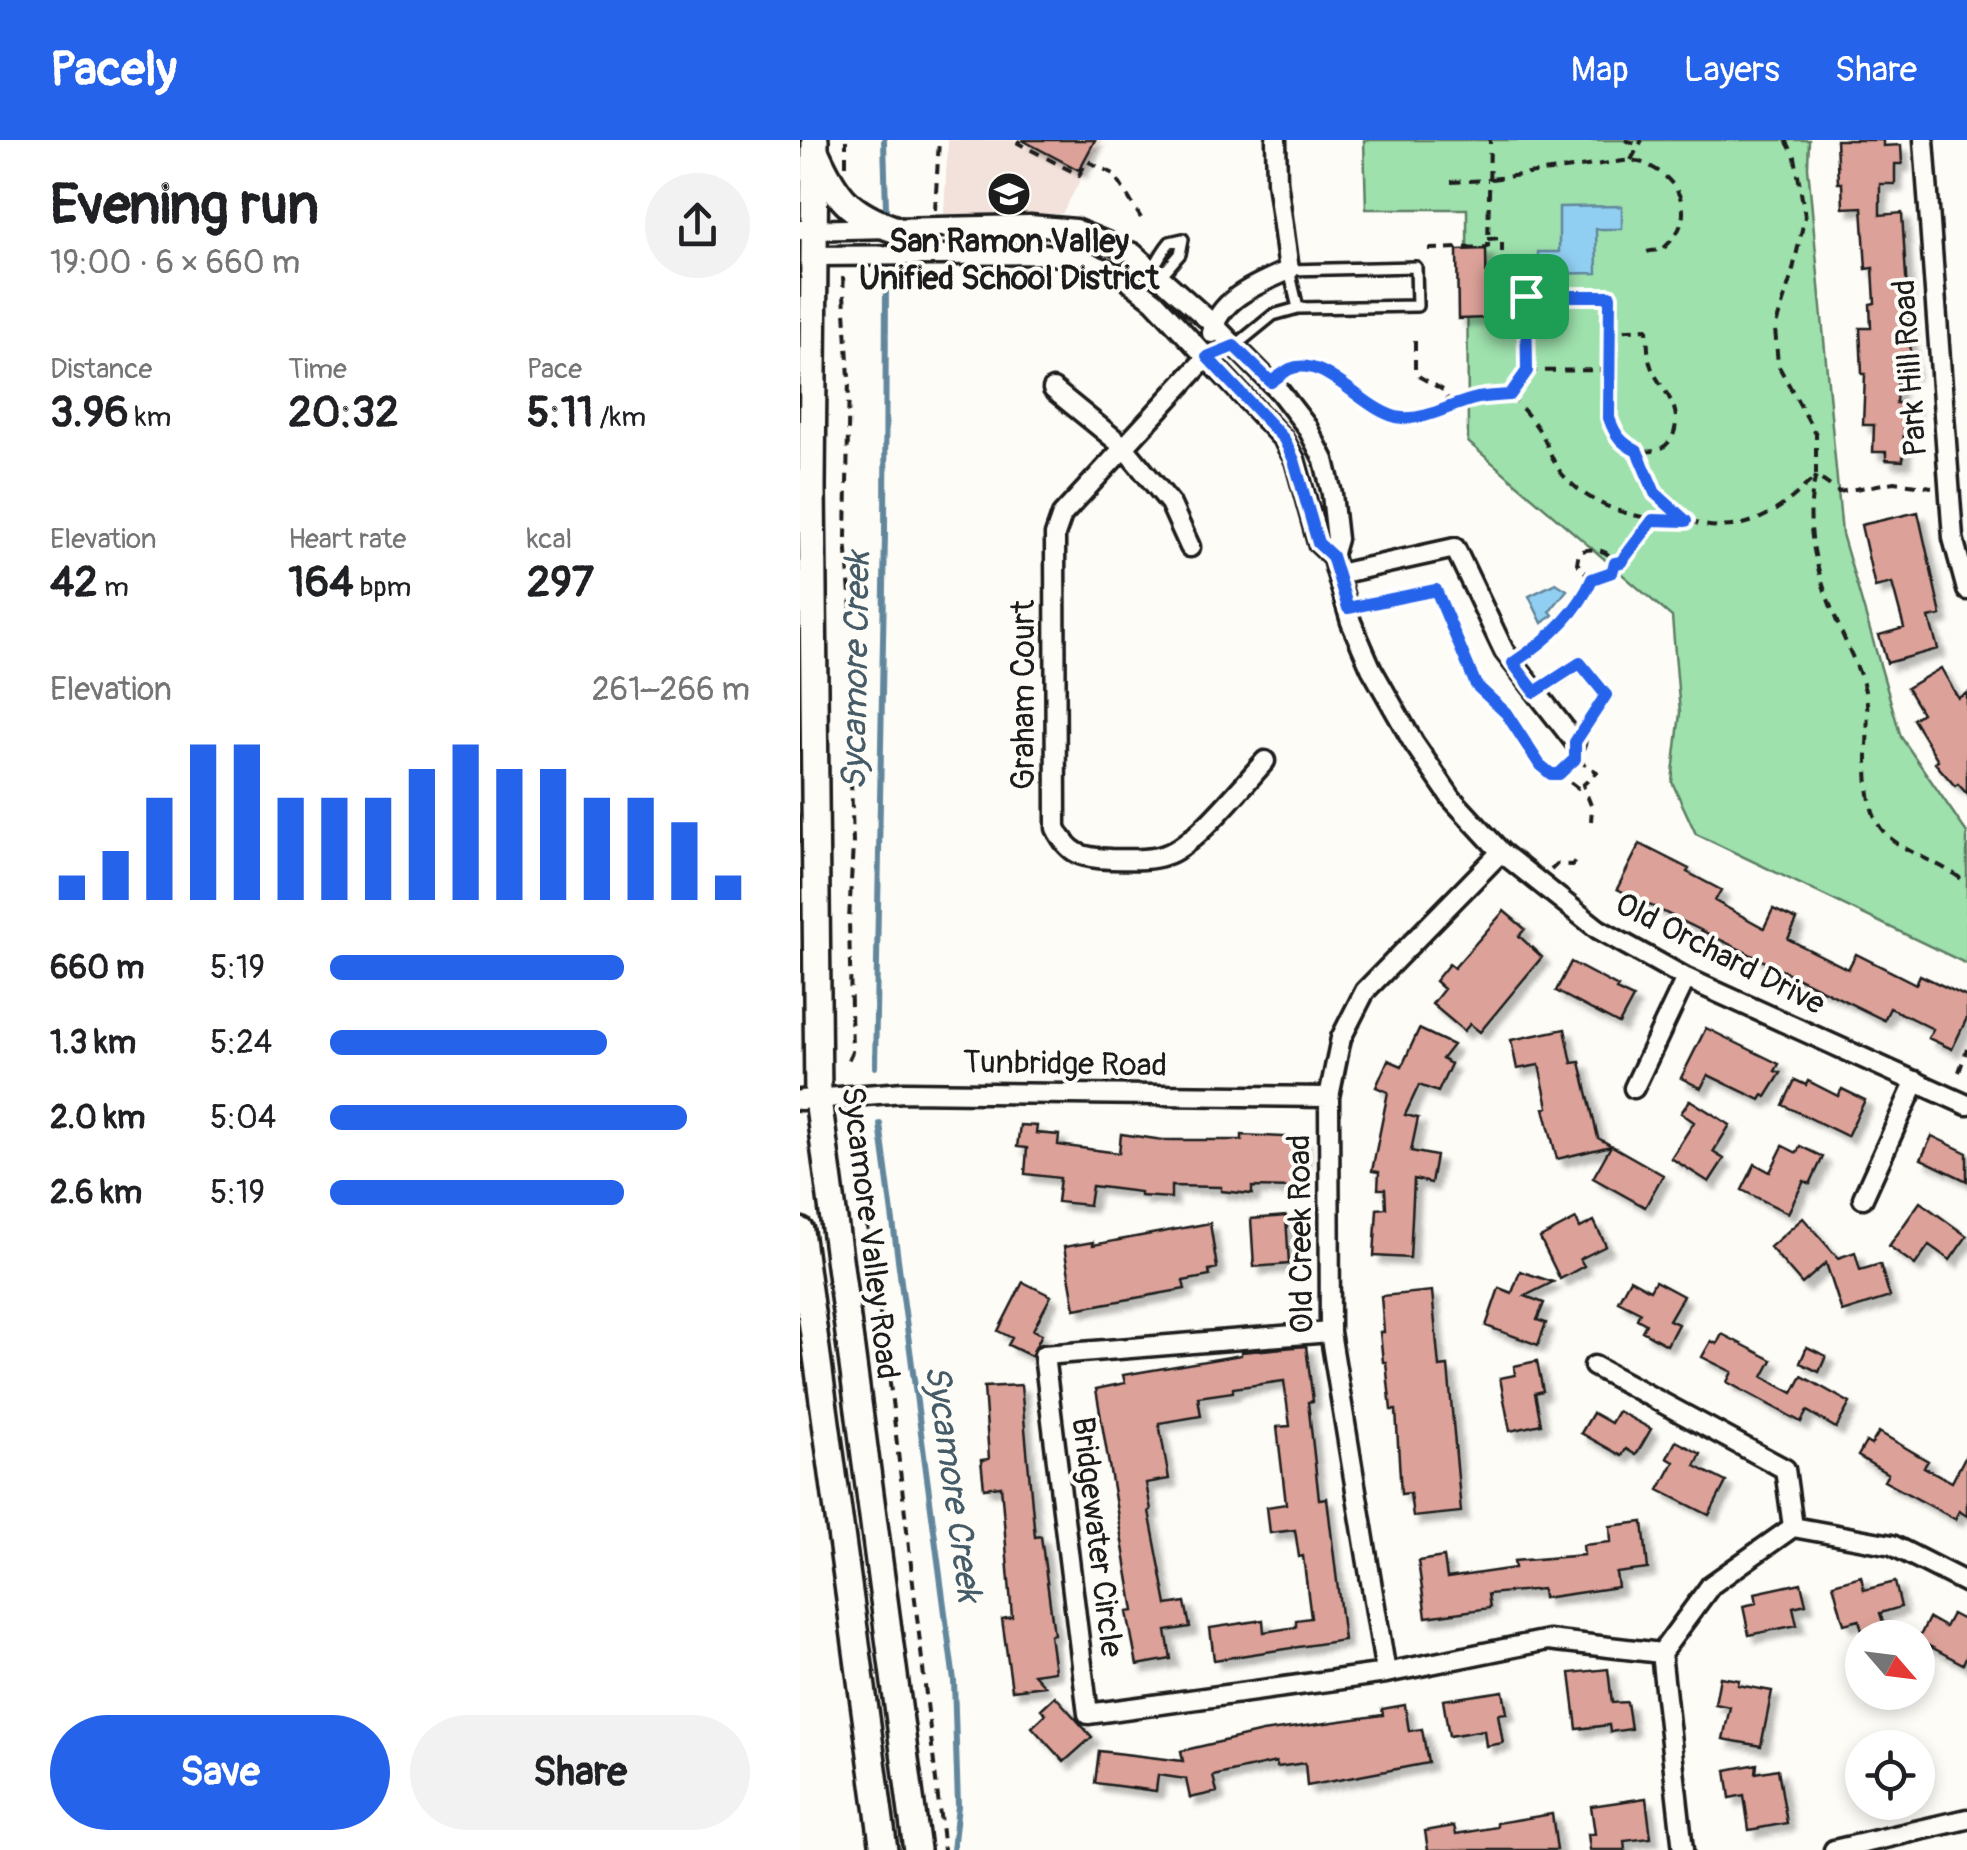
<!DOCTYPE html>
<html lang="en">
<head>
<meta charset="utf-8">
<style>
	body { margin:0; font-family:Pangolin,sans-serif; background:#f2f2f2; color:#202124; height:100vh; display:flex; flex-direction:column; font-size:38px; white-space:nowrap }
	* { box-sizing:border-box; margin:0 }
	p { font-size:32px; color:#757577 }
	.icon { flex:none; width:55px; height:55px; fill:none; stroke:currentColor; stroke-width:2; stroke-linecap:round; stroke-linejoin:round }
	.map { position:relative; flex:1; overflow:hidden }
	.drawer { display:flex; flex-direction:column; background:#fff; width:800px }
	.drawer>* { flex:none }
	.needle { width:65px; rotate:118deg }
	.buttons { position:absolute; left:1045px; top:1480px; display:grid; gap:20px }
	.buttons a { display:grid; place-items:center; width:90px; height:90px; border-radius:50%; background:#fff; box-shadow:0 5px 15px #0003; font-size:50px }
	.pin { position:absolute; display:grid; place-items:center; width:85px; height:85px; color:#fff; margin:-42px; border-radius:20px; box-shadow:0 5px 15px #0006 }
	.round { display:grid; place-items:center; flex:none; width:105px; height:105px; border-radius:52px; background:#f2f2f2 }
	.head { display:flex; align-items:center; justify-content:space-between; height:170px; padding:0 50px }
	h1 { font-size:55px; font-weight:700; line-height:75px }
	.stats { display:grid; grid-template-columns:repeat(3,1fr); gap:15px; height:170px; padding:10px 50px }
	.stats div { display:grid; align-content:center }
	.stats b { font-size:42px; font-weight:700 }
	.stats small { font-size:28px; font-weight:400 }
	.stats p { font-size:28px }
	.chart { height:280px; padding:20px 50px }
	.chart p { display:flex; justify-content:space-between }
	.chart svg { width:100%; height:180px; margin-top:10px; stroke:#2563eb; stroke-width:6 }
	.action { display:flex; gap:20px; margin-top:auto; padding:20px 50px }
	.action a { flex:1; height:115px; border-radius:60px; background:#2563eb; color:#fff; font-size:40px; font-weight:700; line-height:115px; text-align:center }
	.action a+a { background:#f2f2f2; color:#202124 }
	ul { padding:0 50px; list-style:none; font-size:32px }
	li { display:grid; grid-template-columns:160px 120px 1fr; align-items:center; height:75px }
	li i { height:25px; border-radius:12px; background:#2563eb }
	header { display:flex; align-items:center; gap:60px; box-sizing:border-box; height:140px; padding:0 50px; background:#2563eb; color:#fff }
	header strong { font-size:48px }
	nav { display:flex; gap:55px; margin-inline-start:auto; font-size:35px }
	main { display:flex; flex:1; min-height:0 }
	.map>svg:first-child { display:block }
</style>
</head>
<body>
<header>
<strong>Pacely</strong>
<nav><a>Map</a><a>Layers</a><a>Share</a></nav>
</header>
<main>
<section class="drawer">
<div class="head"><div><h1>Evening run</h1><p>19:00 · 6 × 660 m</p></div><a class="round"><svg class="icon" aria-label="share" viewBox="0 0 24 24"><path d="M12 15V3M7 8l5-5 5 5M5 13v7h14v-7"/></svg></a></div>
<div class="stats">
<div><p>Distance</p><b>3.96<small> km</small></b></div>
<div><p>Time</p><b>20:32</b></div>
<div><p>Pace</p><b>5:11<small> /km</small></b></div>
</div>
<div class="stats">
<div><p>Elevation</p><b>42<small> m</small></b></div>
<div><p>Heart rate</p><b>164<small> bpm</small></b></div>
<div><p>kcal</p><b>297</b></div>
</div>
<div class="chart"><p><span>Elevation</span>261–266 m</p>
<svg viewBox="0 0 160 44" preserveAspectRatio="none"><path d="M5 44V38M15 44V32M25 44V19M35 44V6M45 44V6M55 44V19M65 44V19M75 44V19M85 44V12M95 44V6M105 44V12M115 44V12M125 44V19M135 44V19M145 44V25M155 44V38"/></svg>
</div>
<ul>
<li><b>660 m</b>5:19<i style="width:70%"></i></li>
<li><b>1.3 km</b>5:24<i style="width:66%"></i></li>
<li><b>2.0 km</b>5:04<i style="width:85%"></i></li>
<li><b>2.6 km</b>5:19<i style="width:70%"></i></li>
</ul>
<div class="action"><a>Save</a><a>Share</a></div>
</section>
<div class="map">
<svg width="1167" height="1710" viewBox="0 0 1167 1710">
	<defs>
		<filter id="shadow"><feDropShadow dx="7" dy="7" stdDeviation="2.5" flood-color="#0004"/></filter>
	</defs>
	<rect width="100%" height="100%" fill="#fdfcf7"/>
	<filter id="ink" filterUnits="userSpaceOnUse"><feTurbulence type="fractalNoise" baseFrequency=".01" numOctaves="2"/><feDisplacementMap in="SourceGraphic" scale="20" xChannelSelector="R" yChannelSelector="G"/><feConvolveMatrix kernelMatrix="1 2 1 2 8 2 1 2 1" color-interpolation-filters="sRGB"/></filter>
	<g filter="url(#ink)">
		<path fill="#f3e1db" d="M148,0H302L262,74H144Z"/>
		<path fill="#9ee1ad" stroke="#5d7e64" stroke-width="2.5" d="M564,0H1009L1008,27L1042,394L1101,597L1167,693V824L896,694L872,642L880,573L872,477L668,302L667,69H566Z"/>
		<path fill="#91cff2" stroke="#62879c" stroke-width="2.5" d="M822,66V89H796L797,133L739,134L738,112H759V67Z
			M756,443L767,450L750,471L753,475L742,483L729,456Z"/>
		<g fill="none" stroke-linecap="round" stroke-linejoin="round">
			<path stroke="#62879c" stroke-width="6" d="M84,0L86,69
				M75,927L85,394L86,135
				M80,984L154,1541L158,1666L153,1710"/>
		</g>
		<path fill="#dca299" stroke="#1c1c1c" stroke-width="2.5" filter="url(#shadow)" d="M222,0H295L279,30Z
			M1036,0H1083V6L1101,5L1102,24H1095V44H1080V75L1102,73L1112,232L1098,233L1096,263L1113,264L1112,286H1104L1103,321L1086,320V312H1073L1074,285H1063L1065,234H1062L1060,188H1071L1070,164L1075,163L1073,128L1066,129L1062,67L1043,68L1042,43H1038Z
			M686,109L687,178L658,179L657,110Z
			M1118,372L1141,475L1129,478L1138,509L1087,523L1079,495L1104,488L1092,443L1075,447L1061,385Z
			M1141,528L1158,558L1167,553V654L1158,644L1155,646L1135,623L1138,620L1113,579L1122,573L1107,548Z
			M840,704L889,729L887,732L921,750L915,761L964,788L973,769L997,780L988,799L1048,829L1056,814L1116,844L1120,835L1167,857V878L1152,909L1128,898L1133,889L1090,868L1084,880L817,749Z
			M704,771L725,789L719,796L742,817L680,892L670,884L664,891L632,864L644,849L635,841L649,824L654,828Z
			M771,822L818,847L816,850L833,858L819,884L756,851Z
			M906,888L979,924L975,931L981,933L966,957L963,955L960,960L908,935L901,948L881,938Z
			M619,889L653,905L642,919L651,924L638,952L619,945L605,975L618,978L611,1011L636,1016L631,1043L614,1039L610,1118L574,1116L577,1069L586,1068L585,1049H578L579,1032L572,1031L588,952L576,947L588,920L602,926Z
			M765,889L772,923L780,922L798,998L863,1035L845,1067L793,1038L811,1006L757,1019L744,968L748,967L739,925L717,929L711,900Z
			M995,940L1006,945L1008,941L1038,956L1042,949L1065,960L1047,996L983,965Z
			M890,960L930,985L913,1012L924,1019L909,1042L871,1018L894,982L881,973Z
			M220,985L237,986L236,993L259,995L258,1005L319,1013L321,994L363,1000H442V995L503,998V1022H494V1048L452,1047V1054L421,1051V1047L371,1046V1058L340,1056V1052L292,1046L289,1065L257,1062L260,1038L225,1034L227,1008L217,1007Z
			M1132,996L1167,1013V1041L1121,1019Z
			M983,1006L997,1013L1000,1006L1023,1017L1010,1044L1004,1041L988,1073L942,1050L955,1024L970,1032Z
			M1120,1062L1167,1096L1150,1120L1129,1105L1115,1125L1089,1106Z
			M486,1076L489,1124L454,1127L451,1079Z
			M1003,1078L1038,1118L1055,1112L1060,1130L1080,1124L1090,1157L1042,1172L1026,1123L1002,1144L970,1107Z
			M776,1079L780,1088L794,1081L806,1106L780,1119L784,1126L760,1139L740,1098Z
			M410,1083L417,1128L409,1130L410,1136L383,1141L385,1149L275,1169L264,1107L293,1102V1105Z
			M720,1131L753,1142L725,1156L744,1163L737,1180L746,1183L738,1205L686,1186L699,1148L712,1153Z
			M830,1139L850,1150L855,1141L883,1156L869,1180L878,1184L867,1205L842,1191L846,1184L837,1179L840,1172L818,1161Z
			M223,1142L251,1156L233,1190L242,1194L231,1216L208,1205L212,1198L198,1191Z
			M632,1151L639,1227L648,1226L661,1372L613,1377L610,1353L601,1354L596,1270H591L586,1222H583L580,1192H584L581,1156Z
			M922,1194L972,1220L963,1237L993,1253L1002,1236L1050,1263L1036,1288L1007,1271L1001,1282L927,1242L932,1232L902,1217L911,1201L917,1204Z
			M506,1206L513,1261L508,1262L519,1359L527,1358L544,1500L414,1520L410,1488L463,1480L464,1492L496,1487V1480L511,1478L503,1416L499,1417L495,1390L470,1393L467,1367L486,1364L477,1287L490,1286L484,1241L433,1248V1252L398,1257L401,1276L359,1283L369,1339L346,1343L351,1370L349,1371L367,1465L385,1462L390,1487L366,1491L371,1519L337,1525L327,1472L334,1471L296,1249L325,1243L323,1235L441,1215V1212Z
			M1007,1207L1026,1216L1019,1232L1000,1223Z
			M737,1221L743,1251L735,1253L741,1284L710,1291L700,1238L715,1235L714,1226Z
			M221,1245L235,1397L241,1396L254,1494L250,1495L255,1531L234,1534L245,1546L212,1550L202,1479L212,1477L201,1346L184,1348L181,1320L189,1319L184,1247Z
			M818,1271L851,1289L836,1315L826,1309L822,1316L781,1293L793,1273L811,1283Z
			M1079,1292L1128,1321L1124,1327L1152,1342L1167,1313V1376L1159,1371L1155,1379L1084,1341L1088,1334L1058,1316L1066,1302L1071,1305Z
			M876,1301L901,1314L895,1326L926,1342L909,1375L859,1350L874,1322L867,1318Z
			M843,1382L848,1429L816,1433L818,1447L743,1458L742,1449L688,1454L690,1468L626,1477L618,1421L644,1417L647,1438L715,1428L714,1421L784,1415L783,1405L811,1402L810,1386Z
			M1061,1436L1064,1450L1095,1442L1101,1467L1080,1473L1084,1485L1062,1491L1059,1480L1044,1484L1033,1444Z
			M1001,1443L1006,1464L993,1467L997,1485L949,1495L943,1466L957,1463L955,1453Z
			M1152,1474L1167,1482V1515L1163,1524L1118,1500L1129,1478L1145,1487Z
			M808,1529L812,1563L827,1562L831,1589L810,1592L809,1585L777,1589L770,1533Z
			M920,1537L939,1540L938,1545L972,1551L961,1606L923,1599L930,1567L915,1564Z
			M703,1551L707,1573L698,1574L703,1603L686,1606L684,1590L649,1596L643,1560Z
			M255,1556L292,1597L264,1622L232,1587L246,1574L241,1569Z
			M605,1565L609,1591L622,1589L628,1623L507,1646L505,1623L477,1627L476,1622L413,1636L417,1652L390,1658L386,1639L358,1635L356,1651L295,1643L299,1611L383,1621L381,1611L462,1592L583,1575L582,1569Z
			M957,1624L956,1633L978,1629L987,1683L949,1690L944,1655L930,1658L926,1630Z
			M846,1658L851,1698L824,1701L825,1710H790L788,1694H795L791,1666Z
			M752,1674L757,1710H628L625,1691L654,1686L656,1694L697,1687V1683Z"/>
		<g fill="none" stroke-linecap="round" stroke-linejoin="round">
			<defs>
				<path id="service" d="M341,151C352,134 357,117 370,102L383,99L380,114L367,129L358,131
					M407,217L435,206L473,175L498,168L617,166L616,127L489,130L498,168
					M735,553L780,523L806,555L775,602"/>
				<path id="minor" d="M1124,0L1153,398L1167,450
					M0,90L230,85L275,89L333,113L414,185L480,252L507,287L524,320L532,354L537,399L532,416
					M13,116L245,114L281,119L322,136L354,161L483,299L495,320L518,403L532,416L551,482L571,528L613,602L652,659L701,712L798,789L886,838L1167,965
					M412,193C419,158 460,143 489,130L477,41L476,0
					M407,217L262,375L255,395L256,688C269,715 283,718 311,719C328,719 348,721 365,715C395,706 442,646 465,621
					M253,249L323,306L370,363L390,407
					M538,434L655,408L704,511L775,602
					M834,948L886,838
					M0,960L104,952L529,957
					M1063,1058L1116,941
					M530,1192L244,1215L288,1574L586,1533L748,1500L861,1513
					M794,1226L985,1329L993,1387
					M586,1533L530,1192L529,957L541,898L565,851L701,712
					M883,1710L861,1513L911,1445L993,1387L1092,1405L1167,1443
					M1034,1710L1167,1679"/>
				<path id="secondary" d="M15,0L12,346L18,959L117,1710
					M17,15C36,57 50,74 94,89
					M0,1091L84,1710"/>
			</defs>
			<use href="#service" stroke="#1c1c1c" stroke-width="16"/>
			<use href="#minor" stroke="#1c1c1c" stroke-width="25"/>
			<use href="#secondary" stroke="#1c1c1c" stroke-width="32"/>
			<path stroke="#1c1c1c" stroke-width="4" stroke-dasharray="10 8" stroke-linecap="butt" d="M220,0L218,3L279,35L287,21L314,34L341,78
				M825,0L839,5
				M986,0L995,17L1005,76L992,134L975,188L978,225L1016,294V336L1039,352L1094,342L1132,347
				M831,20L842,0
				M46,25V0
				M691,39L831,20C865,25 900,63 874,97C873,99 864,108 863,109C858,111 852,110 847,112
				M651,42L688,40
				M135,70L139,0
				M688,99L702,98V158L726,156
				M629,109L688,107L690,0
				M43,137L49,238L46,397L55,529L50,608L53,703L49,781L52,912L46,925
				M615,201V230L620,237L643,250L652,267L677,258L710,255L727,231
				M809,230L727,231L726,156H810L809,278C824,324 877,321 876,279C876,261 859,245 852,229C847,217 848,202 847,189L811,191
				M487,231C524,211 563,270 598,277C616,280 635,274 652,267
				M710,255C722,269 736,282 744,299C750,311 753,323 762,334C794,370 839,380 884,381
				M837,311C843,324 847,342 856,354C884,393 935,395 974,371C989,362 1003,348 1016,336
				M1016,336C1000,389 1022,449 1044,498C1053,519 1065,541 1067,563C1070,598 1059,663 1083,691C1103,714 1144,722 1167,744
				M791,439L777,423L779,412C794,407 807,409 815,423L821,421L853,380
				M566,463L636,450L676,545L706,573L741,625L751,634H759
				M729,512C755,491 779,471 792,439L812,433L815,423
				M775,619L759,634L778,648L782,646
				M777,620L797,632L783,645L792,668L791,681
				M751,730L757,724L772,725L776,719L773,715
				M1159,932L1167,909
				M53,992L89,1235L144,1710"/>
			<use href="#service" stroke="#fdfcf7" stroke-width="9"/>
			<use href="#minor" stroke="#fdfcf7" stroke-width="18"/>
			<use href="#secondary" stroke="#fdfcf7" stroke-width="25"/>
		</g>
	</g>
	<g fill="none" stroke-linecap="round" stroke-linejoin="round" filter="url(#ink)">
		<defs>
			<path id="route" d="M726,156H810L809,278C815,295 821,303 837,311L855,353L886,381L853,380L821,422L815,423L812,432L792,439C777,475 745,502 713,523L735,552L780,523L806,555L775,602V619L759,634H751L740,625L706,573L676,545L636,450L548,468L532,416L518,403L494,320L484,299L407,217L434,206L471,242C477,238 484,232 490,229C525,213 566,275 602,278C630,280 652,263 678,258C688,256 699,256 710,255L727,231Z"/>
		</defs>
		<use href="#route" stroke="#fff" stroke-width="20"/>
		<use href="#route" stroke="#2563eb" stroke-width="12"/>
	</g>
	<defs>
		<symbol id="school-disc" viewBox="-11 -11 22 22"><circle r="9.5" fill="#1c1c1c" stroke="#fdfcf7"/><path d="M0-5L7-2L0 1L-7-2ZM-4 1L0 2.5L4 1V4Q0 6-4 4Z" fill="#fff"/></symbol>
	</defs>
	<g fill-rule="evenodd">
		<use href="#school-disc" x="184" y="29" width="50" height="50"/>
	</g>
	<g text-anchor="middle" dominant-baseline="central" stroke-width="8" stroke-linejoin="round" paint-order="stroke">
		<g font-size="32" font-weight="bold" fill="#1c1c1c" stroke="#fdfcf7">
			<text x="209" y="102">San Ramon Valley<tspan x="209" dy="37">Unified School District</tspan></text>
		</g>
		<g font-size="32" fill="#1c1c1c" stroke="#fdfcf7">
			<text transform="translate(1110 228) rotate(-94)">Park Hill Road</text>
			<text transform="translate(224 555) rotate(-90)">Graham Court</text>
			<text transform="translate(920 814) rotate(27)">Old Orchard Drive</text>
			<text transform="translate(265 924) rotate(1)">Tunbridge Road</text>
			<text transform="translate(70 1093) rotate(83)">Sycamore Valley Road</text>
			<text transform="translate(501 1094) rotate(-91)">Old Creek Road</text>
			<text transform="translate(297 1397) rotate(83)">Bridgewater Circle</text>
		</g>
		<g font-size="35" font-style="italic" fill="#455b67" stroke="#fdfcf7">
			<text transform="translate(56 531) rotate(-89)">Sycamore Creek</text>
			<text transform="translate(153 1343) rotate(82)">Sycamore Creek</text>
		</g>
	</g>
</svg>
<div class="buttons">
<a><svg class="needle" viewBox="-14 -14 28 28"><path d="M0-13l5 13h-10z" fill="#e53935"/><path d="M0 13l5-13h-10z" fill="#757577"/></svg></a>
<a><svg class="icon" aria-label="locate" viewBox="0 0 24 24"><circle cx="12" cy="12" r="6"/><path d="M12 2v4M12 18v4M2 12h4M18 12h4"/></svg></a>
</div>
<div class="pin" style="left:726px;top:156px;background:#1e9e55"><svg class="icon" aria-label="arrive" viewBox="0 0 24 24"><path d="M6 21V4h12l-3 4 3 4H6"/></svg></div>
</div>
</main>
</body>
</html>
